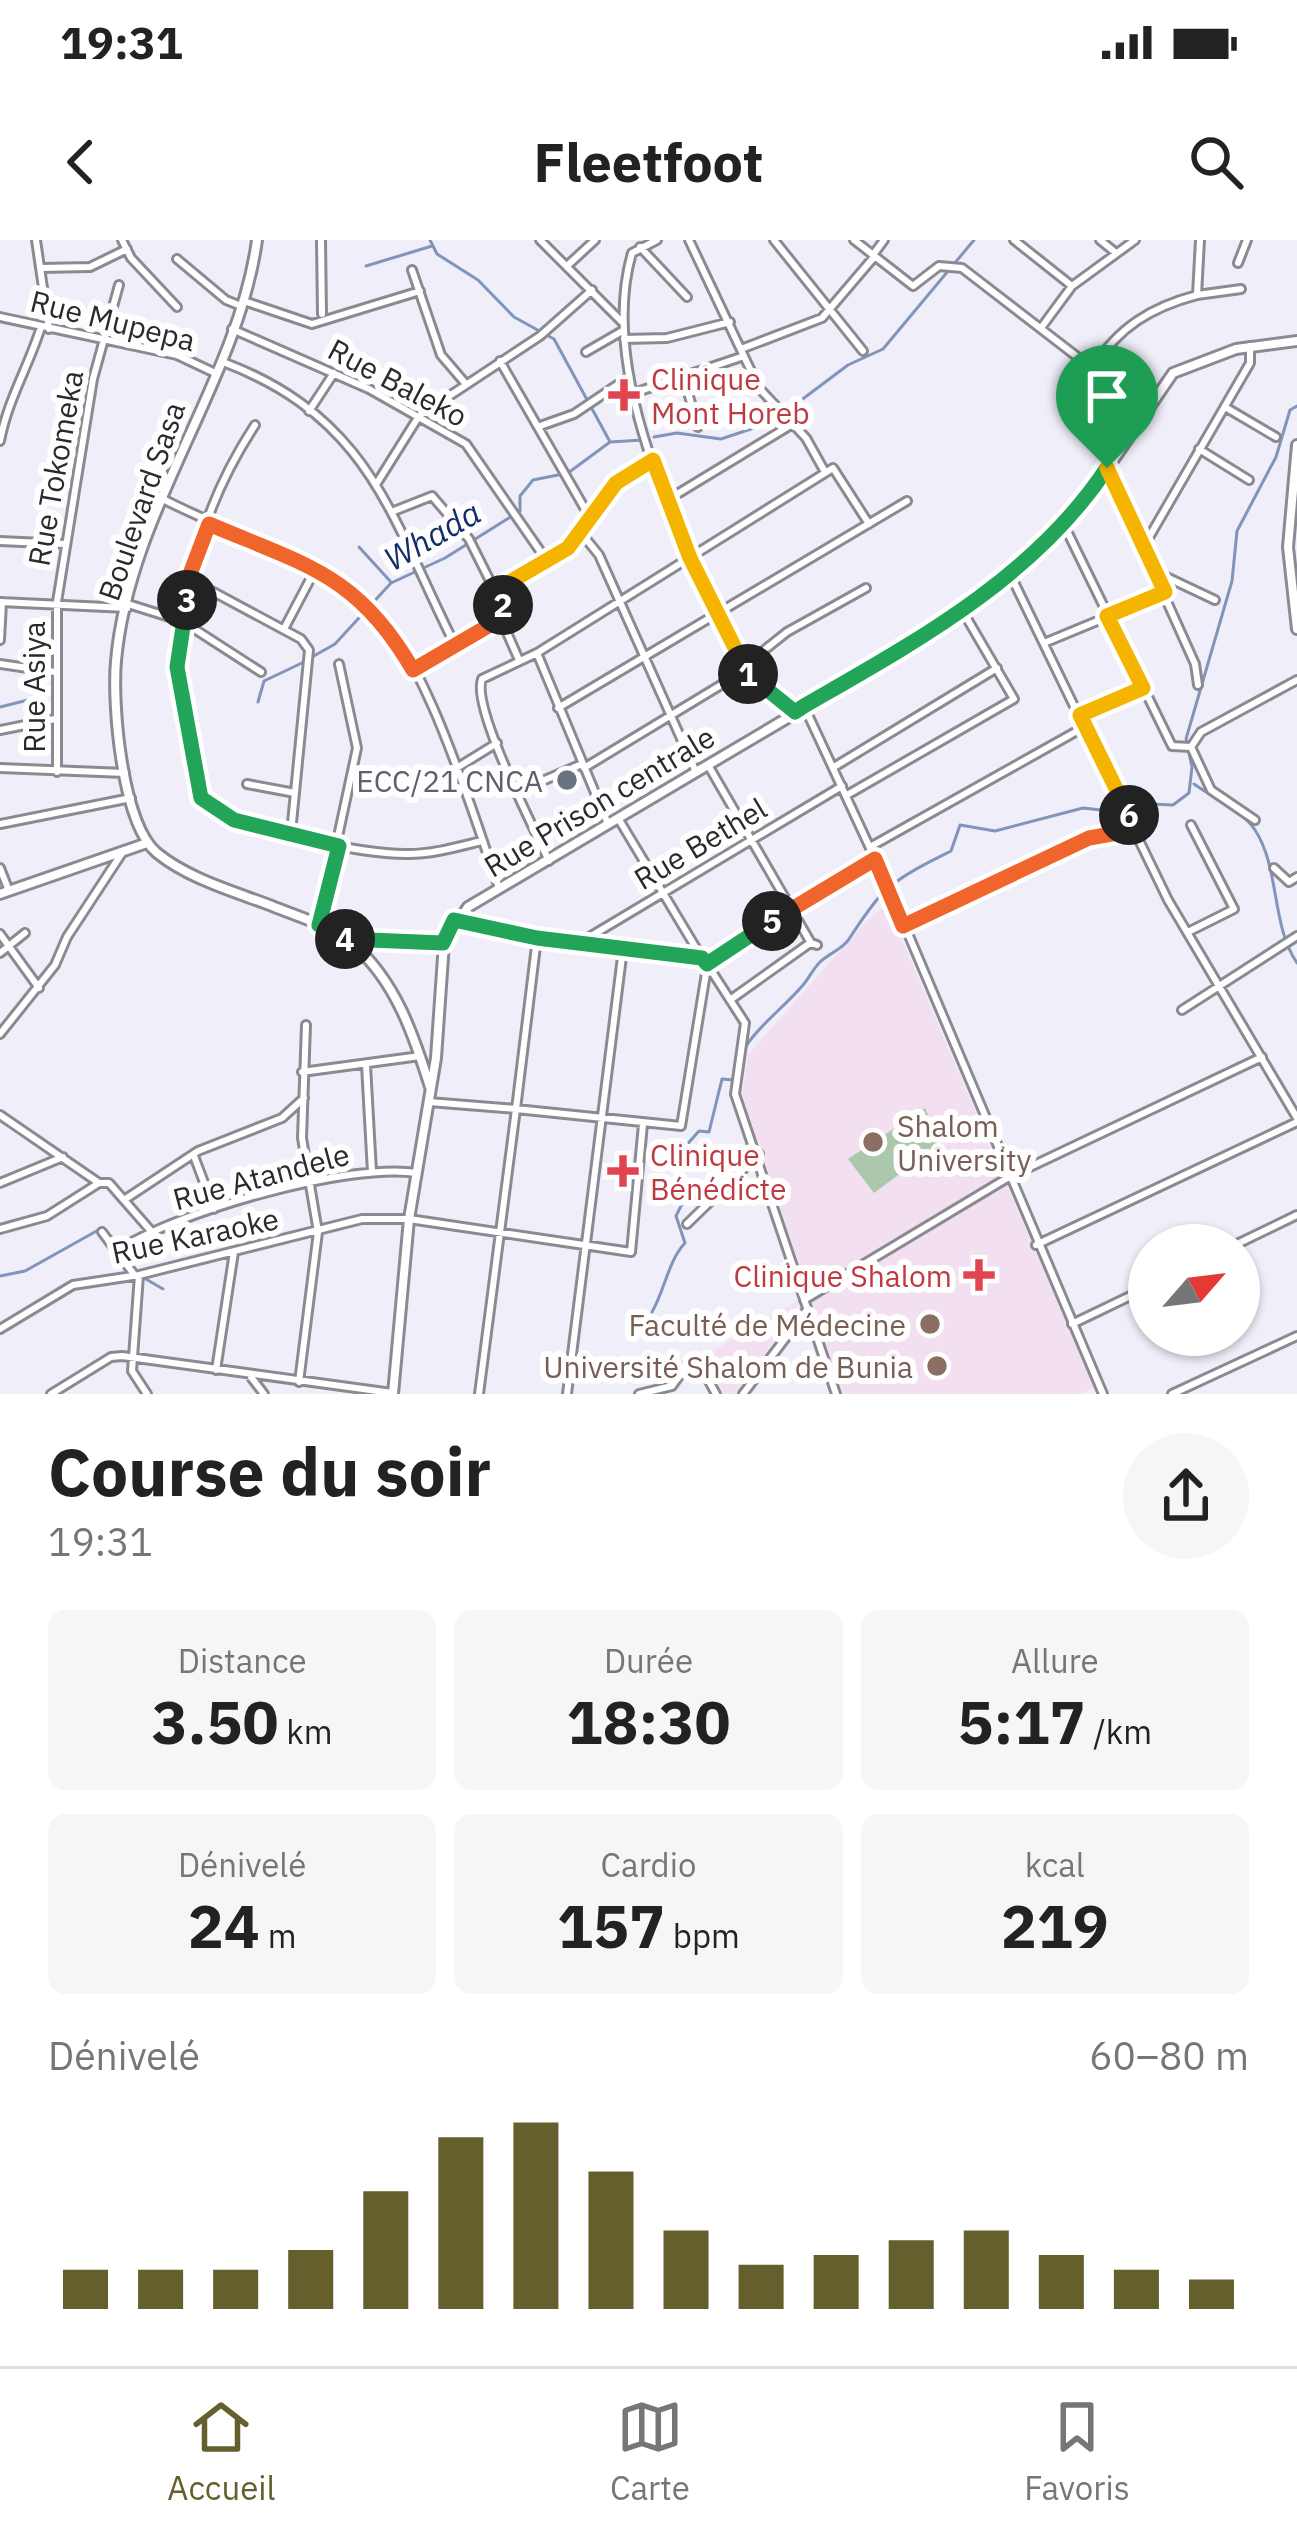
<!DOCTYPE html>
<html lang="fr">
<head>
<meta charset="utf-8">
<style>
	body { margin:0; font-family:"IBM Plex Sans",sans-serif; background:#f6f6f6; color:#222; height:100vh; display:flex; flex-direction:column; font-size:45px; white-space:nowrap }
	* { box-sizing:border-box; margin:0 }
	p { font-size:39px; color:#767676 }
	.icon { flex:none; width:66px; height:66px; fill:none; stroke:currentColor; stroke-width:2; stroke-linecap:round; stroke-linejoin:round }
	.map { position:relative; height:1154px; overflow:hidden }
	.details { display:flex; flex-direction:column; background:#fff; flex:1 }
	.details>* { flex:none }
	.needle { width:78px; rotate:62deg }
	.controls { position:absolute; left:1128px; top:984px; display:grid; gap:24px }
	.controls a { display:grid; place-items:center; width:132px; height:132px; border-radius:50%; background:#fff; box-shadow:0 3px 9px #0004; font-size:60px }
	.pin { position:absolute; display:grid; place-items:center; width:102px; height:102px; color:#fff; margin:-123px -51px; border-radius:50% 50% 50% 0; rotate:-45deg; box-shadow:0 0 12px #0007 }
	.pin .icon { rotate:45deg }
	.km { position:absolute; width:60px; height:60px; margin:-30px; border-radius:50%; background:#222; color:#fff; font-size:33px; line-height:60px; text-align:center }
	.round { display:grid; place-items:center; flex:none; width:126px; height:126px; border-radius:63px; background:#f6f6f6 }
	.overview { display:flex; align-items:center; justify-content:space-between; height:204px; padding:0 48px }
	h1 { font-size:66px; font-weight:800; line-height:90px }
	.metrics { display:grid; grid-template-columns:repeat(3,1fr); gap:18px; height:204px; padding:12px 48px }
	.metrics div { display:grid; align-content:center; border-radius:18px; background:#f6f6f6; text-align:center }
	.metrics b { font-size:60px; font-weight:800 }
	.metrics small { font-size:33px; font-weight:400 }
	.metrics p { font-size:33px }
	.chart { height:336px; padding:24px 48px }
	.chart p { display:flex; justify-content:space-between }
	.chart svg { width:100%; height:216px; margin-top:12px; stroke:#645f2c; stroke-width:6 }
	.status { display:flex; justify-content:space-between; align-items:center; height:84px; padding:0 60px; background:#fff; direction:ltr }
	.status svg { height:33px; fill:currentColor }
	header { display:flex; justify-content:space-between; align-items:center; height:156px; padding:0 48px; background:#fff; font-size:54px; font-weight:800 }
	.tabs { display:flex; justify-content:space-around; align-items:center; height:168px; border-top:3px solid #e0e0e0; background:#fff; font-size:33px; color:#767676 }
	.tabs a { display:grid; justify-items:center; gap:6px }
	.tabs .current { color:#645f2c }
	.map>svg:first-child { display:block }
</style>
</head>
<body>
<div class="status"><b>19:31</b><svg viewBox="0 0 49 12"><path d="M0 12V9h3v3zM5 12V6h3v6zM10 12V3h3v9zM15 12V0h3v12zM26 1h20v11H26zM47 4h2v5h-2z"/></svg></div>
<header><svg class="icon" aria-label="back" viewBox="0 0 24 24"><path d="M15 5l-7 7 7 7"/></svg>Fleetfoot<svg class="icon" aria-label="search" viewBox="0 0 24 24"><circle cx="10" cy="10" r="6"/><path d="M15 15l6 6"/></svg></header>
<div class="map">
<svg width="1297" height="1154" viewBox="0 0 1297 1154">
	<rect width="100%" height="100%" fill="#f0eff9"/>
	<path fill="#f2e0f1" d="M887,665L1094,1148L1080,1154H843L742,854L748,815L864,683Z
		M802,1058L738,1154H723L703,1117Z"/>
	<path fill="#acc8ac" d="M925,868L940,904L874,953L848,919Z"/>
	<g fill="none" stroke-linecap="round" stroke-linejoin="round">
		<path stroke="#8194b9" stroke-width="3" d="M430,0L437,14L478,40L514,77L554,99L609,200
			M366,26L432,6
			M654,197L677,193L721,199L772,182L848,125L883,109L974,0
			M359,307L390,341
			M312,417L335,404L391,343L445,318L520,271V256L533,240L568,233L610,202L643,200
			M258,462L264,441L304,422
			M0,467L32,459
			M1194,544C1212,557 1243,571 1255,590C1280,628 1271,685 1297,723
			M139,1035L163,1049
			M0,1036L25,1031L102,988L108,996
			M652,1072C665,1050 668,1021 685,1003L676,976L685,958L675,918L699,891L709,892L722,839L733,840C739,797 777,776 803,745C809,738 813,729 820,722C828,714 843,709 849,699C859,684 874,660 888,648C908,632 929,622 951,611L960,585L995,591L1083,568L1119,572L1150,564L1173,565L1189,553L1192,527L1186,499L1232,341L1237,291L1276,217L1290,170L1297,166"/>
		<defs>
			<path id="minor" d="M36,0L49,89
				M122,0L131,18L177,67
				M321,0L322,74
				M540,0L622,82
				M657,0L632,13C600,122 666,267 712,365C722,385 730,414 745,431C758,447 779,459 795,472
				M689,0L759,148L806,198L825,232
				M774,0L863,111
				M854,0L913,46L939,26L962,28L1145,169
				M1014,0L1072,46
				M1100,0L1116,13
				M640,7L687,57
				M873,15L884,0
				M177,19L226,60L241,66
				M1238,23L1247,0
				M568,25L595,0
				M41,28L90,27L127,9
				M412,30L441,115L465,143
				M1197,55L1241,49
				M244,61L312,84L420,51
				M0,77L177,115L213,132
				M1041,88L1072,46L1135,0
				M232,89L369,149L466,204L547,321
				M624,99L667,98L730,82
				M741,109L822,78L874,17
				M586,112L624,90
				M500,121L589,276
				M223,122C371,178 391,278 455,405
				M1093,128C1118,87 1152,67 1197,55L1200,0
				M684,139L698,187
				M634,153L744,116
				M1225,167L1276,197
				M309,171L334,133
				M255,185C181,298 162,431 201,558C230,589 364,615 408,614C433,614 457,607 482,601
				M540,186L574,174L629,137
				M0,201C8,159 28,128 41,87
				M1199,209L1249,240
				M1107,228L1195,424L1198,445
				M377,243L419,176L540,96L592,50
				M161,258C225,292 302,313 361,357C423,403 473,575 499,648
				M669,259L794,183
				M394,271L432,256L469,299L507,375L501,379L519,420
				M1064,285L1172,506L1191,507
				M582,294L599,315L696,532
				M0,301L65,304
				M1144,306L1250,123V106
				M1010,334L1168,660L1297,878
				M1160,334L1215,360
				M193,341L301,399L309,410L291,593
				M496,350L568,309L616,243L653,220
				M0,362L127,368
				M128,364L182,381L261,432
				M284,389L315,330
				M0,400L2,362
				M1044,403L1165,353
				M537,413L608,584
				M0,424L55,432
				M743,427L787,392L866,348
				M413,430L501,379
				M804,466L890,651L1103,1154
				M558,468L907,261
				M1080,475L1143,448
				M0,490L55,479
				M1191,507L1201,492L1297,440
				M1191,507L1211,550L1255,580
				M708,525L811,703L817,705
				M834,527L997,428
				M0,528L125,533
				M584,528L744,431
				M57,532V362L93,139L119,45
				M247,544L295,553
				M426,547L497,503
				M519,551L582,524
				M847,555L1014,459L962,370
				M618,578L702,718
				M0,584L131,558
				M870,607L1086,486
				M549,621C534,588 471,467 482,439L537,413L833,228L869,284
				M0,628L9,651
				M1274,628L1289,642L1297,637
				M454,680L537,698L702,718L707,724L745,783L735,854L836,1154
				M319,685L357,508L339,424
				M903,686L1089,598L1135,590
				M1188,692L1234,669L1191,585
				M0,694L39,748
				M586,699L842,546
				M0,713L25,693
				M707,724L875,619
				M730,760L810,703
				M1182,770L1297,696
				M0,794L55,725L67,697L124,610
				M366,825L372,932
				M302,832L420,816
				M429,862L516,869L537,698
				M0,875L99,943H109L151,991
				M194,916L214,969
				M0,943L63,917
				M127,958L198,911L282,878L304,858
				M687,984L759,914
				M0,989L47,976L99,943
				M102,992L133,1033
				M1036,1005L1297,882
				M1235,1005L1297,975
				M117,1011C176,972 348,922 417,933
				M139,1035L132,1131L147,1154
				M804,1060L1009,937L1262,817
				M1072,1084L1149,1047
				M0,1089L73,1045L139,1035L362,979H409L631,1012L643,884
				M216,1130L234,1012
				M251,1137L264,1154
				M299,1142L318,992L302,898L306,785
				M51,1154L111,1117L122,1116L392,1153
				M479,1154L516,869L681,886L707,727
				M567,1154L623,709
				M639,1154L672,1146L688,1123L698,1121L716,1154
				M743,1154L806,1071
				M1172,1154L1297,1096"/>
			<path id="tertiary" d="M257,0C238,141 129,271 116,421C112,465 122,584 157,613C189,639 233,651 272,666C299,677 331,686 354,705C396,742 414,796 430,847
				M1297,205L1288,307L1297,389
				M0,654L147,603
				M351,702L444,703
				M393,1154L409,979L436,818L444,703L468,667L909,406L1010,334L1090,254L1173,133L1236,109L1297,101"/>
		</defs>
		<use href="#minor" stroke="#8b8a93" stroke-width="12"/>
		<use href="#tertiary" stroke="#8b8a93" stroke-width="14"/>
		<use href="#minor" stroke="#fff" stroke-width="6"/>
		<use href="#tertiary" stroke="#fff" stroke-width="8"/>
	</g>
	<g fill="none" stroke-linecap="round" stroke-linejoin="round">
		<defs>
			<path id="split-1" d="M748,434L795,472L804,466C915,402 1034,338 1107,228"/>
			<path id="split-2" d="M503,365L496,350L568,308L616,243L653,220L690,318L748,434"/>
			<path id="split-3" d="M187,360L190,334L209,284C305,325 358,334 413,430L507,375L503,365"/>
			<path id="split-4" d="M187,360L177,427L201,558L234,580L339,606L319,685L345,699"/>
			<path id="split-5" d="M345,699L443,703L454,680L537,698L702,718L707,724L772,681"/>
			<path id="split-6" d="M772,681L875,619L903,686L1089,598L1135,590L1129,575"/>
			<path id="split-7" d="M1107,228L1165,352L1107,376L1143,448L1080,475L1129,575"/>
		</defs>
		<use href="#split-1" stroke="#fff" stroke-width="24"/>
		<use href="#split-2" stroke="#fff" stroke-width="24"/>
		<use href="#split-3" stroke="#fff" stroke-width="24"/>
		<use href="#split-4" stroke="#fff" stroke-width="24"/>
		<use href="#split-5" stroke="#fff" stroke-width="24"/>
		<use href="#split-6" stroke="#fff" stroke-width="24"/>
		<use href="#split-7" stroke="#fff" stroke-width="24"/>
		<use href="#split-1" stroke="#22a559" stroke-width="15"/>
		<use href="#split-2" stroke="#f5b400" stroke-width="15"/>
		<use href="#split-3" stroke="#f0652b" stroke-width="15"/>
		<use href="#split-4" stroke="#22a559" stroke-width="15"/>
		<use href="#split-5" stroke="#22a559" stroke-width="15"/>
		<use href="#split-6" stroke="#f0652b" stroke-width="15"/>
		<use href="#split-7" stroke="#f5b400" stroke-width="15"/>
	</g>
	<g fill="#e0444e" stroke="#fefefe" stroke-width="4.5">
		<path d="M618 137h12v12h12v12h-12v12h-12v-12h-12v-12h12z"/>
		<path d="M617 913h12v12h12v12h-12v12h-12v-12h-12v-12h12z"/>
		<path d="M973 1017h12v12h12v12h-12v12h-12v-12h-12v-12h12z"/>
	</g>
	<circle fill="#6b7280" stroke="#fefefe" stroke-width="4.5" cx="567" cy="540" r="12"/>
	<g fill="#8d6e63" stroke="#fefefe" stroke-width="4.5">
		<circle cx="873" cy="902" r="12"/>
		<circle cx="930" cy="1084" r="12"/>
		<circle cx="937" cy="1126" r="12"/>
	</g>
	<g text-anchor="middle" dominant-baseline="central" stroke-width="12" stroke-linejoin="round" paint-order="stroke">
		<g font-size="30" fill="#2a2a2e" stroke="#fefefe">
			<text transform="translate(113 80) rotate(14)">Rue Mupepa</text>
			<text transform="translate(398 142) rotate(28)">Rue Baleko</text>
			<text transform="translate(55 228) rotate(-80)">Rue Tokomeka</text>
			<text transform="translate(141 261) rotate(-71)">Boulevard Sasa</text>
			<text transform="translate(33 447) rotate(-90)">Rue Asiya</text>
			<text transform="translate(599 561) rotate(-31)">Rue Prison centrale</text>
			<text transform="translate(700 603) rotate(-31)">Rue Bethel</text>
			<text transform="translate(261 936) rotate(-15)">Rue Atandele</text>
			<text transform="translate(195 995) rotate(-12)">Rue Karaoke</text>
		</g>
		<g font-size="30" fill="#be3a42" stroke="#fefefe" text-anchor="start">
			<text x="651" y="138">Clinique<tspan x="651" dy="34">Mont Horeb</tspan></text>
			<text x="650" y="914">Clinique<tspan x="650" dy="34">Bénédicte</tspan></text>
			<text x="952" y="1035" text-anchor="end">Clinique Shalom</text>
		</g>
		<g font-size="30" fill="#5b616d" stroke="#fefefe" text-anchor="end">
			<text x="543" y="540">ECC/21 CNCA</text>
		</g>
		<g font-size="30" fill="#785e54" stroke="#fefefe" text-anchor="end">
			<text x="897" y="885" text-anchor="start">Shalom<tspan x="897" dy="34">University</tspan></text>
			<text x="906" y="1084">Faculté de Médecine</text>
			<text x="913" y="1126">Université Shalom de Bunia</text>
		</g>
		<g font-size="33" font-style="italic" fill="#122d68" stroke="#fefefe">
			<text transform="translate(432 295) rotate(-30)">Whada</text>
		</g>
	</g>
</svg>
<div class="controls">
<a><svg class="needle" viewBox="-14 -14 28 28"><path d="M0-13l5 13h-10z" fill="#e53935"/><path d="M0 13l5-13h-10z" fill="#767676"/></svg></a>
</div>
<div class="pin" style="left:1107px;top:228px;background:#1e9e55"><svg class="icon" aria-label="arrive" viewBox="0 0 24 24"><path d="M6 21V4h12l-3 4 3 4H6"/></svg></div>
<b class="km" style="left:748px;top:434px">1</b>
<b class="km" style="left:503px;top:365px">2</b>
<b class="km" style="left:187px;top:360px">3</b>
<b class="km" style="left:345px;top:699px">4</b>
<b class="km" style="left:772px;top:681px">5</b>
<b class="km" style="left:1129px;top:575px">6</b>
</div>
<section class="details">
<div class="overview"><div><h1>Course du soir</h1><p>19:31</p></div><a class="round"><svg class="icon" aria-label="share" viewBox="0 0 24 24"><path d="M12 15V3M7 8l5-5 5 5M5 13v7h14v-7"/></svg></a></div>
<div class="metrics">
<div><p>Distance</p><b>3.50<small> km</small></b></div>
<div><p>Durée</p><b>18:30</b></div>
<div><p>Allure</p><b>5:17<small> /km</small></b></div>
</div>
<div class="metrics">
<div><p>Dénivelé</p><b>24<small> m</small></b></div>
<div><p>Cardio</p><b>157<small> bpm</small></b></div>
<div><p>kcal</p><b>219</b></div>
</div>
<div class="chart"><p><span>Dénivelé</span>60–80 m</p>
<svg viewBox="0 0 160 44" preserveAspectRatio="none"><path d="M5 44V36M15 44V36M25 44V36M35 44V32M45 44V20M55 44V9M65 44V6M75 44V16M85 44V28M95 44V35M105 44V33M115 44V30M125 44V28M135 44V33M145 44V36M155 44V38"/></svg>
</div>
</section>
<nav class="tabs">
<a class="current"><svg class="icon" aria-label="home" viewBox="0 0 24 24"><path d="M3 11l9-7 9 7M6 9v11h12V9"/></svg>Accueil</a>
<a><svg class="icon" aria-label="map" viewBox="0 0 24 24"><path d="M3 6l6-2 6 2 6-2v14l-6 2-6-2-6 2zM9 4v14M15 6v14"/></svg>Carte</a>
<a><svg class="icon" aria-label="saved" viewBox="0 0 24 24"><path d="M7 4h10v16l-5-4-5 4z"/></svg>Favoris</a>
</nav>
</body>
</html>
